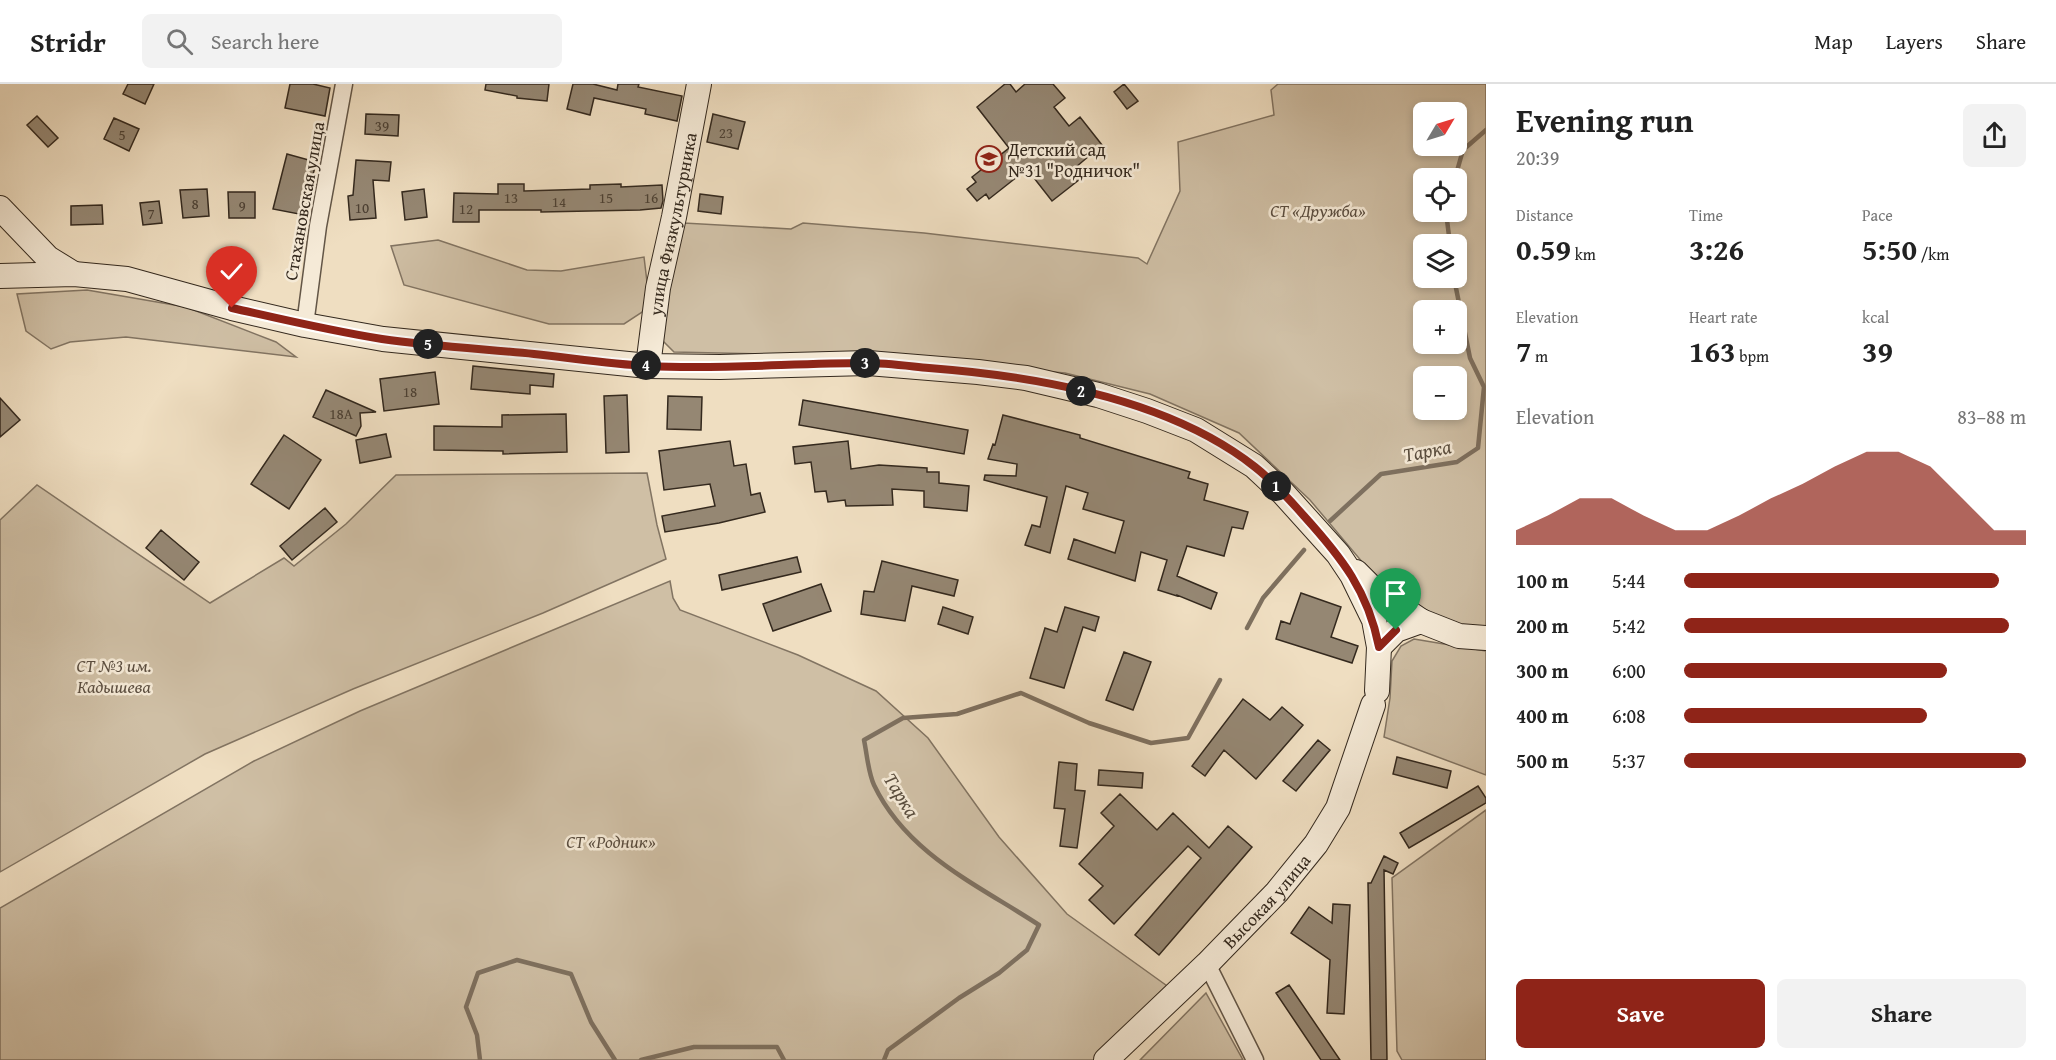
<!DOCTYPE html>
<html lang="en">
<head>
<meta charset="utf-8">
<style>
	body { margin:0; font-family:"Gentium Book Plus",serif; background:#f2f2f2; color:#222; height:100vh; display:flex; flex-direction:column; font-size:22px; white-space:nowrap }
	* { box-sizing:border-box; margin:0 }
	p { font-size:20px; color:#767676 }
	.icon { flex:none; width:33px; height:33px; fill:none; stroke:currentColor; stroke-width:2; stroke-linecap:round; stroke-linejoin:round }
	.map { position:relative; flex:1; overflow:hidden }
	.side { display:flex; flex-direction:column; background:#fff; width:570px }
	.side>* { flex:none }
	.needle { width:39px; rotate:52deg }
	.fabs { position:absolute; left:1413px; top:18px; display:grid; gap:12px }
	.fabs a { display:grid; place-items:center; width:54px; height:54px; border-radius:9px; background:#fff; box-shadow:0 3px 9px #0003; font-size:30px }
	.pin { position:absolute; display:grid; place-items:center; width:51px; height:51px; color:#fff; margin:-62px -26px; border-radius:50% 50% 50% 0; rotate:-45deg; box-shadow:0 0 6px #0007 }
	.pin .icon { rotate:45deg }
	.km { position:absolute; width:30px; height:30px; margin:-15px; border-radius:50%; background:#222; color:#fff; font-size:16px; line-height:30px; text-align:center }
	.round { display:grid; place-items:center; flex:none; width:63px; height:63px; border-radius:9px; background:#f2f2f2 }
	.summary { display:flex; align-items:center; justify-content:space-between; height:102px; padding:0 30px }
	h1 { font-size:33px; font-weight:700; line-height:45px }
	.stats { display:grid; grid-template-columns:repeat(3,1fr); gap:9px; height:102px; padding:6px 30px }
	.stats div { display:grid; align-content:center }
	.stats b { font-size:30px; font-weight:700 }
	.stats small { font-size:16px; font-weight:400 }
	.stats p { font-size:16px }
	.chart { height:168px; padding:12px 30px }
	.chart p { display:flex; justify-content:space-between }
	.chart svg { width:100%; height:108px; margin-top:6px; fill:#8f2418; opacity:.7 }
	.cta { display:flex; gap:12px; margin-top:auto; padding:12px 30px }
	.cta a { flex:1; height:69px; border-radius:9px; background:#8f2418; color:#fff; font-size:24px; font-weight:700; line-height:69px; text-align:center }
	.cta a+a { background:#f2f2f2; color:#222 }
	ul { padding:0 30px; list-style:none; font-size:20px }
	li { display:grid; grid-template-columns:96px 72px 1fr; align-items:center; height:45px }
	li i { height:15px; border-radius:8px; background:#8f2418 }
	header { display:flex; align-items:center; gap:36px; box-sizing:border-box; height:84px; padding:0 30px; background:#fff; border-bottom:2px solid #e0e0e0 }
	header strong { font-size:28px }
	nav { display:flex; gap:33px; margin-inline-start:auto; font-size:21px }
	.search { width:420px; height:54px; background:#f2f2f2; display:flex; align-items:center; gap:15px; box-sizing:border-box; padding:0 21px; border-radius:9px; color:#767676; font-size:22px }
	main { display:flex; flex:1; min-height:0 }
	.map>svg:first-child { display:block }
</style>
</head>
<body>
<header>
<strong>Stridr</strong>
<div class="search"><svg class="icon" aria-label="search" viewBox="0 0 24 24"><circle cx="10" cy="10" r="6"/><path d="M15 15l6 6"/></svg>Search here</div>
<nav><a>Map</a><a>Layers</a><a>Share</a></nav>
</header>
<main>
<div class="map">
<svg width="1486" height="976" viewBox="0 0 1486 976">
	<rect width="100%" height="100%" fill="#efdec1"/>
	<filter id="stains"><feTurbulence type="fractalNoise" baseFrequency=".00333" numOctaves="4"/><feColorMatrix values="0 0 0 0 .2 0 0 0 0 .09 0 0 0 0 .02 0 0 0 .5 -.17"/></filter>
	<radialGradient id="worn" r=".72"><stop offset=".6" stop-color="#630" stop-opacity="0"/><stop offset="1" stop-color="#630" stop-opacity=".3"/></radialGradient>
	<path fill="#cfbfa5" stroke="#827462" stroke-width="1.5" fill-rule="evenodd" d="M1278,0H1486V549L1453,542L1379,498L1310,416L1239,349L1150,310L1065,289L886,273L674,268L659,253L684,139L791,145L803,139L924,149L1138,174L1147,180L1180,107L1178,58L1274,31L1271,6ZM1424,28H1456V62H1424ZM1424,94H1456V128H1424ZM1424,160H1456V194H1424ZM1424,226H1456V260H1424ZM1424,292H1456V326H1424Z
		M438,156L527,186L561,187L644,173L650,223L624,240H549L404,201L391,162Z
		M87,206L186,223L276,258L296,273L126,253L70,258L51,265L26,247L17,210Z
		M647,389L657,441L666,475L543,529L353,605L205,670L0,788V436L37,401L210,519L284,474L294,482L346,440L396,391Z
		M670,497L673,514L680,526L798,571L876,607L928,654L999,753L1067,830L1170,904L1096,976H0V824L254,677L360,627Z
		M1414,555L1486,567V691L1384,653L1390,614L1392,577L1401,562Z
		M1486,726V976H1402L1397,967L1392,794Z
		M1206,909L1243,976H1140Z"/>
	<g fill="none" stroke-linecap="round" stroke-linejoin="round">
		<path stroke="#7e705f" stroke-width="4.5" d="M1455,94L1463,66L1486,46
			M1446,128L1450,160
			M1330,437L1381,390L1457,378L1478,364L1484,303L1470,274L1454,194
			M1247,544L1263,514L1304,466
			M480,976L477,951L466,923L478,889L517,876L571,890L591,938L615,976
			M641,976L694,963H777L784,976
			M884,976L888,966L959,914L999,889L1027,866L1039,841C978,801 907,770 874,701C868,688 867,670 864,656L903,634L957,630L1021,609L1089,639L1151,659L1188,654L1220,596"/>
	</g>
	<path fill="#958773" stroke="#34291e" stroke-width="1.5" d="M128,0H154L145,20L123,10Z
		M290,0H313L330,4L325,32L285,24Z
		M486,0H549L547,17L517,14V12L485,6Z
		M573,0H593L617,6L618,0H639L638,3L682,12L677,37L645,30L646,25L594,14L590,31L567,25Z
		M1005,0H1010L1016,8L1025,0H1053L1065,14L1054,23L1069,42L1080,33L1102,61L1076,83L1084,92L1052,117L1027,85L989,115L986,110L977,117L967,105L976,98L972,93L1009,64L977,23Z
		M1124,0L1138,17L1127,25L1114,8Z
		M366,30L399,31L398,52L365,50Z
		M713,30L745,38L738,65L707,58Z
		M37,32L58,54L48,63L27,41Z
		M114,34L139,45L129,67L104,55Z
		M287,70L316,78L304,131L273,125Z
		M356,76L391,78L389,97L373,96L376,134L350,136L348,112L353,111Z
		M498,100H524V107L590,105V101L621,100V103L662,101L663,117L661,124L640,126L541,128V126H479V138H453L454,109L498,110Z
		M207,105L209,132L183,134L180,106Z
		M424,105L427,133L405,136L402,108Z
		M228,108H255V134H229Z
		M700,110L723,113L721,130L698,127Z
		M159,117L162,139L143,141L140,119Z
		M102,121L103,140L71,141V122Z
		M473,282L554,290L553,303L530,301V310L471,305Z
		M435,288L439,320L384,327L380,295Z
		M326,306L376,328L360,329L361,342L356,352L313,333Z
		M627,311L629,368L606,369L604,312Z
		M668,312L702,313L701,346L667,345Z
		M0,314L20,336L0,353Z
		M803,316L968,346L964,370L799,341Z
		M566,330L567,368L503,370V367L434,366V342L502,343V331Z
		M1003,331L1080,351V354L1190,388L1188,394L1208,400L1204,416L1248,428L1243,445L1232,443L1224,472L1187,462L1177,492L1217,509L1211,525L1177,511V512L1158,506L1167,476L1141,468L1135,497L1068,475L1074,455L1115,469L1124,437L1083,425L1088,409L1066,402L1050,469L1025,461L1032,441L1040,443L1047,413L984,396L985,391L1016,392L1017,380L988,375L993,360L995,361Z
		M386,350L391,373L360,379L356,356Z
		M284,351L321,376L289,425L251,400Z
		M730,357L734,382L746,380L751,411L760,409L765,428L719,439L665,448L662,432L715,422L710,400L664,406L659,367Z
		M848,357L851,385L879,381L927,384V388H939V399L969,402L967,427L924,423V407L892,405L893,421L846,422L845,416L828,418L826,407L815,408L811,378L795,380L793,363Z
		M325,424L337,438L292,476L280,462Z
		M161,446L199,478L184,496L146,464Z
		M797,473L801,488L722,506L719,491Z
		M882,477L958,496L954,512L912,502L905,537L861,530L864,507L874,508Z
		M821,500L831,527L773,547L763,520Z
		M1301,509L1341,523L1331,553L1358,562L1352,579L1276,555L1281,537L1290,540Z
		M943,523L973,533L968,550L938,540Z
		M1065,523L1099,533L1095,547L1083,543L1064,604L1030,594L1045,544L1057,548Z
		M1124,568L1151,578L1133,626L1106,616Z
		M1243,615L1270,636L1282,623L1303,641L1256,695L1224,666L1205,692L1192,682Z
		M1318,656L1330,666L1296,707L1283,697Z
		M1397,673L1451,687L1447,704L1393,690Z
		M1059,678L1077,680L1075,706L1085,707L1077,764L1060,762L1065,725L1054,724Z
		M1099,686L1143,689L1142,704L1098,701Z
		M1478,702L1486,714V719L1409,764L1400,749Z
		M1120,710L1157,746L1173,729L1209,764L1228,742L1252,763L1159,871L1135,851L1201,774L1188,762L1114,840L1089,816L1103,802L1079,780L1114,742L1101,729Z
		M1384,772L1398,779L1393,790L1384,786L1387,976H1371L1368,799H1371Z
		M1333,820L1350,821L1344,930L1327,929L1330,876L1291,849L1309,823L1332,839Z
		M1289,901L1340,976H1321L1276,909Z"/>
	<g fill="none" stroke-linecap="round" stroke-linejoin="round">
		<defs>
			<path id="street" d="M305,241L318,142L344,0
				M1207,880L1255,976"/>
			<g id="secondary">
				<path d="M0,124L48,174L74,190"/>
				<path d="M0,192L74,190L127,195L232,224L305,241L383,255L648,282L720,283L868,279L978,288L1026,294L1098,311L1147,327L1196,346L1254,382L1283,409L1338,470L1352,491L1374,536L1379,563L1377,607"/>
				<path id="s1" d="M648,282L658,204L674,133L699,0"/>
				<path d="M1356,488L1371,503L1421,537"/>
				<path d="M1379,563L1396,546L1421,537L1459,552L1486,554"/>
				<path id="s2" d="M1106,976L1207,880L1277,808L1316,760L1338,724L1373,621"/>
			</g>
		</defs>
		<use href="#street" stroke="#635647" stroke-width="19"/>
		<use href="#secondary" stroke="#34291e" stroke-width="26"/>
		<use href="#street" stroke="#f5ead7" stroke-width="16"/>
		<use href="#secondary" stroke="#f5ead7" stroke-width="24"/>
	</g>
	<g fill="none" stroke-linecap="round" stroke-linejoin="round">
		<defs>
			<path id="route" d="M232,224C281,235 331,247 382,255C432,262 483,265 534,270C572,274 610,280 648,282C721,286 793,279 865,279C887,279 908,282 929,284C1035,292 1169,315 1255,383C1273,397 1289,415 1304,432C1342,474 1368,507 1379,563L1396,546"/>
		</defs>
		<use href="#route" stroke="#fff" stroke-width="12"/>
		<use href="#route" stroke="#8f2418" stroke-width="8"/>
	</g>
	<defs>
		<symbol id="school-ring" viewBox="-11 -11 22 22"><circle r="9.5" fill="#f5ead7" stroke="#8f2418" stroke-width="1.5"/><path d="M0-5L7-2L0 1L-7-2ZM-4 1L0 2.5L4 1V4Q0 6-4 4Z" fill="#8f2418"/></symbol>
	</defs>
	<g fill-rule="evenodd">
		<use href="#school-ring" x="974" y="60" width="30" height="30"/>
	</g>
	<g text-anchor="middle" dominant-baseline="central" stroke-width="5" stroke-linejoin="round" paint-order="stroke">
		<g font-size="15" fill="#4c4033">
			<text x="382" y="41">39</text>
			<text x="726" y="48">23</text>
			<text x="122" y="50">5</text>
			<text x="511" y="113">13</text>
			<text x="606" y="113">15</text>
			<text x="651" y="113">16</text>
			<text x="559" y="117">14</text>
			<text x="195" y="119">8</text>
			<text x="242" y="121">9</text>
			<text x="362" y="123">10</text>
			<text x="466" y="124">12</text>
			<text x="151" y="129">7</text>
			<text x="410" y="307">18</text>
			<text x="341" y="329">18А</text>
		</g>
		<g font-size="18" fill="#34291e" stroke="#f5ead7" text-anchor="start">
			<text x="1008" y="65">Детский сад<tspan x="1008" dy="21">№31 "Родничок"</tspan></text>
		</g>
		<g font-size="18" fill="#34291e" stroke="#f5ead7">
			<text transform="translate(304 117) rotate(-80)">Стахановская улица</text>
			<text stroke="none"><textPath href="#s1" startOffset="144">улица Физкультурника</textPath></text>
			<text stroke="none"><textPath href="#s2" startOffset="226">Высокая улица</textPath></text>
		</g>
		<g font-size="18" font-style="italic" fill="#5b4e40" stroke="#f5ead7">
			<text x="1318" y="126">СТ «Дружба»</text>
			<text x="114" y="581">СТ №3 им.<tspan x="114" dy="21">Кадышева</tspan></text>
			<text x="611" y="757">СТ «Родник»</text>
		</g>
		<g font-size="20" font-style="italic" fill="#594d3e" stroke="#f5ead7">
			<text transform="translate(1427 366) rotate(-11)">Тарка</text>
			<text transform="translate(902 711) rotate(58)">Тарка</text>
		</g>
	</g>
	<rect width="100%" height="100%" filter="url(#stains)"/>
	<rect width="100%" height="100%" fill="url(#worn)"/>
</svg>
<div class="fabs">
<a><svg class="needle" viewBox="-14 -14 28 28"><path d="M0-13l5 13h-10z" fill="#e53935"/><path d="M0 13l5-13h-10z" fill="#767676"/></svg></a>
<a><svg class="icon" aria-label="locate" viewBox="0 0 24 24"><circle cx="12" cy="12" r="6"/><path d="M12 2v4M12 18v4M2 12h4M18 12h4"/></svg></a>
<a><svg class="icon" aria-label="layers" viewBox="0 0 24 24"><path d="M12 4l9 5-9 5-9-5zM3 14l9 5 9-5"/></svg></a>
<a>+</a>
<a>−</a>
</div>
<div class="pin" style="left:1396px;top:546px;background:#1e9e55"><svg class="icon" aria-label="arrive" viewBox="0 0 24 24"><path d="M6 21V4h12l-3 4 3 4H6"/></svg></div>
<div class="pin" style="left:232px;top:224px;background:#d93025"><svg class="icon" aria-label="check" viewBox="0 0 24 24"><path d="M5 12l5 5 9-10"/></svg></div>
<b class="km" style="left:1276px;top:402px">1</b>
<b class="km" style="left:1081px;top:307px">2</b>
<b class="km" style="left:865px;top:279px">3</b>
<b class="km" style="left:646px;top:281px">4</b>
<b class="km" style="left:428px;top:260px">5</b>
</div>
<section class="side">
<div class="summary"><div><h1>Evening run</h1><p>20:39</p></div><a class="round"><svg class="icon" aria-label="share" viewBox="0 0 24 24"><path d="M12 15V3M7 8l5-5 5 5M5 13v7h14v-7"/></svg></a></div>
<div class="stats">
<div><p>Distance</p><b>0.59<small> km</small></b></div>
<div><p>Time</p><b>3:26</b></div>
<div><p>Pace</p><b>5:50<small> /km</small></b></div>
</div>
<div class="stats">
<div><p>Elevation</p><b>7<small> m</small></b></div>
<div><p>Heart rate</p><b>163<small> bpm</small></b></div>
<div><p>kcal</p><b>39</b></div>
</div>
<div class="chart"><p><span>Elevation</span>83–88 m</p>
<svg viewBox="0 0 160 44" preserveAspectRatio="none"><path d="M0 44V38L10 32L20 25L30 25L40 32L50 38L60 38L70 32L80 25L90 19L100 12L110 6L120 6L130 12L140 25L150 38L160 38V44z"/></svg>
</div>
<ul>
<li><b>100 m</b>5:44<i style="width:92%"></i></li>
<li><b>200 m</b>5:42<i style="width:95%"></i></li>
<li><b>300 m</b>6:00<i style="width:77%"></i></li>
<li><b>400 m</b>6:08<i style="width:71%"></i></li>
<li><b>500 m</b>5:37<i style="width:100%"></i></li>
</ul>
<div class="cta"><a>Save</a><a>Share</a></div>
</section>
</main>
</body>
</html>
